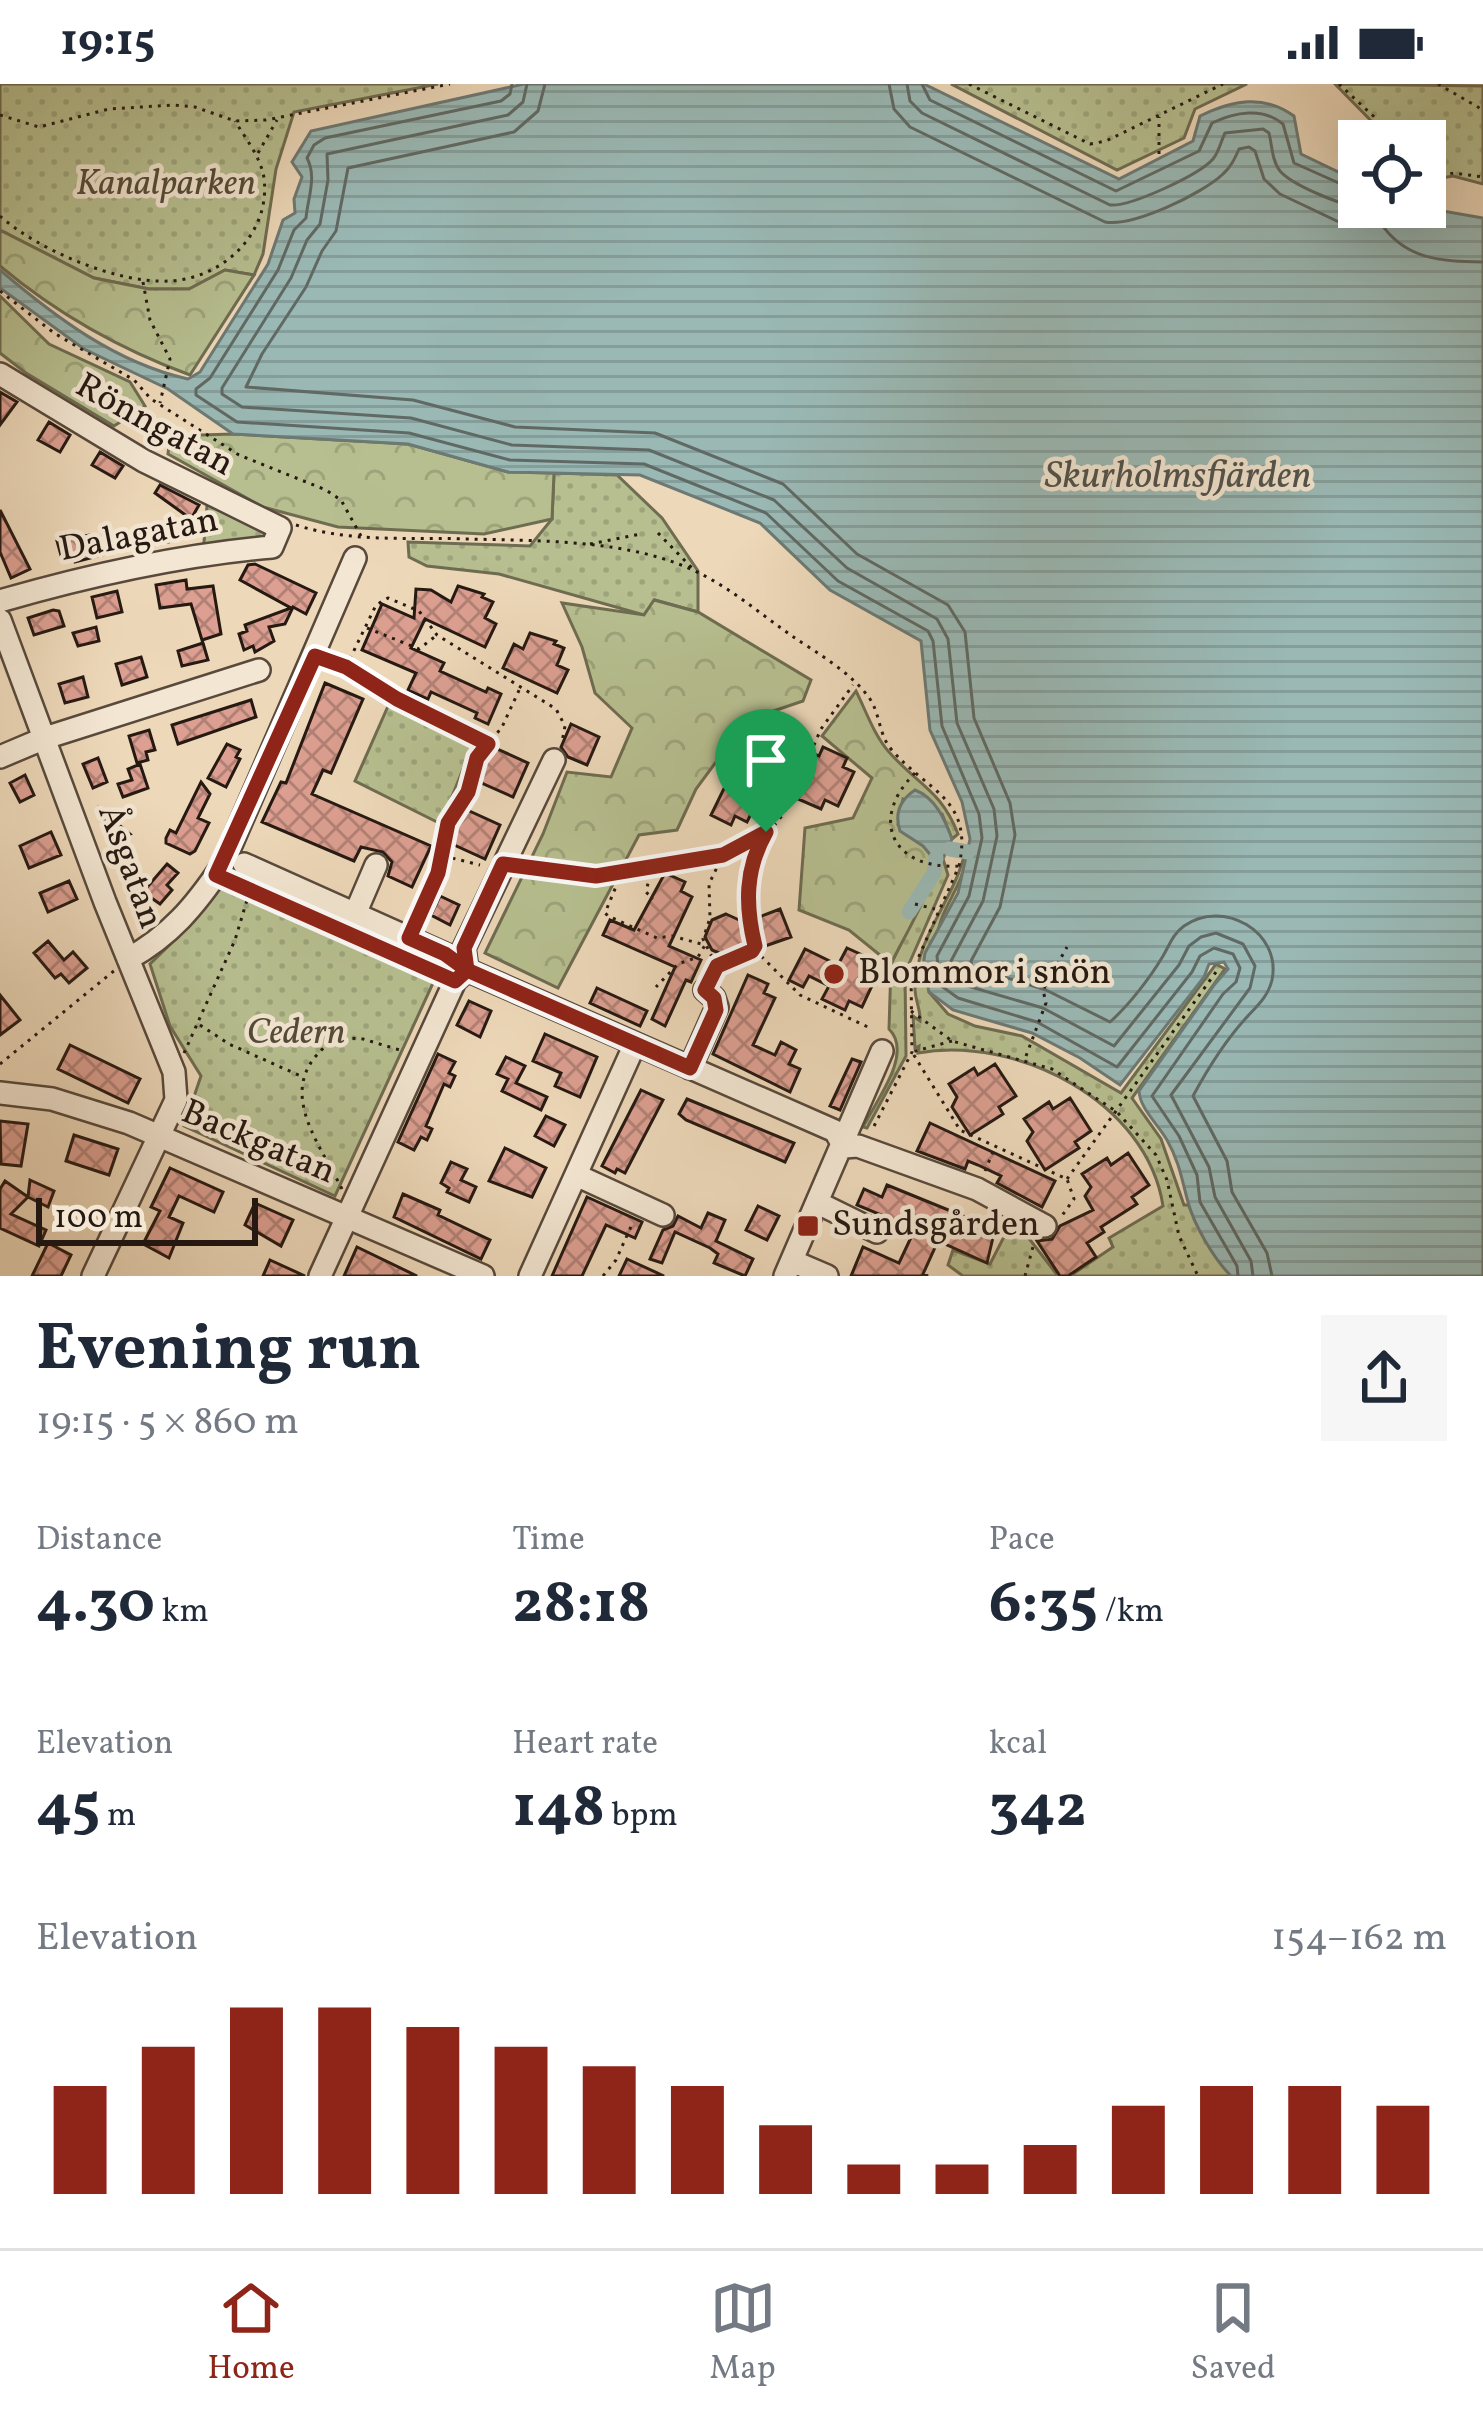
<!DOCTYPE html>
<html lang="en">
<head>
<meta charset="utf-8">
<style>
	body { margin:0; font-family:Vollkorn,serif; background:#f6f6f7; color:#1f2937; height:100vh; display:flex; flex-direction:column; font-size:45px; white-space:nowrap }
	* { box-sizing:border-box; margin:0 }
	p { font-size:39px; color:#747a83 }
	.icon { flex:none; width:66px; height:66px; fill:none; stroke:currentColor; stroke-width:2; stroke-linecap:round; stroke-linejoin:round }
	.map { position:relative; height:1192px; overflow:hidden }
	.side { display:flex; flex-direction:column; background:#fff; flex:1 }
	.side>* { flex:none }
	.buttons { position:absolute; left:1338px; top:36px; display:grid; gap:24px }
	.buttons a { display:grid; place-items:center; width:108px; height:108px; border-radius:0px; background:#fff; box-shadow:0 12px 48px #0002; font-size:60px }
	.scale { position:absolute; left:36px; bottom:30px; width:222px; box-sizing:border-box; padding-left:12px; border:6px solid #261912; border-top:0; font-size:33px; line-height:42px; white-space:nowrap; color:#261912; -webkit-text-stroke:9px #f3e6d2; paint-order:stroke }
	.pin { position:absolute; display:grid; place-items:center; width:102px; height:102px; color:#fff; margin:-123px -51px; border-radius:50% 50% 50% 0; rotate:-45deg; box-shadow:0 0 12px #0007 }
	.pin .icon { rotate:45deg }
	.round { display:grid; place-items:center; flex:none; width:126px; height:126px; border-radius:0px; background:#f6f6f7 }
	.head { display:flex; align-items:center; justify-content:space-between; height:204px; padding:0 36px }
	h1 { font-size:66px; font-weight:700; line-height:90px }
	.metrics { display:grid; grid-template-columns:repeat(3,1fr); gap:18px; height:204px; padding:12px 36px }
	.metrics div { display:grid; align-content:center }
	.metrics b { font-size:60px; font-weight:700 }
	.metrics small { font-size:33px; font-weight:400 }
	.metrics p { font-size:33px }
	.chart { height:336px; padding:24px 36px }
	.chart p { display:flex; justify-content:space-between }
	.chart svg { width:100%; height:216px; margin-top:12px; stroke:#8f2418; stroke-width:6 }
	.status { display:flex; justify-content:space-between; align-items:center; height:84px; padding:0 60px; background:#fff; direction:ltr }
	.status svg { height:33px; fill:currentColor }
	.dock { display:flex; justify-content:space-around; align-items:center; height:168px; border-top:3px solid #e0e1e3; background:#fff; font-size:33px; color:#747a83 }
	.dock a { display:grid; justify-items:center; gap:6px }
	.dock .active { color:#8f2418 }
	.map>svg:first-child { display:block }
</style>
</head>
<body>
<div class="status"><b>19:15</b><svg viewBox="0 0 49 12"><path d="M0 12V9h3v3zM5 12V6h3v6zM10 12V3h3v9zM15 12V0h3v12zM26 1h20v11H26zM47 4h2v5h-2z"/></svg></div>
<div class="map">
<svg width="1483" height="1192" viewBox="0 0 1483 1192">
	<defs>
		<pattern id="green-dots" width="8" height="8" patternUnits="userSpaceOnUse" patternTransform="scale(3)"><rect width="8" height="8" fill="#b7bf90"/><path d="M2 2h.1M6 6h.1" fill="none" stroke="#9da47b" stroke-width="1.8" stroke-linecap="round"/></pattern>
		<pattern id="forest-crowns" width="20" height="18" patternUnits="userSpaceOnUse" patternTransform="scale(3)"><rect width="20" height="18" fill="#b7bf90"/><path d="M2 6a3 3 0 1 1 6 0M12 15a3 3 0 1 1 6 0" fill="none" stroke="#9da47b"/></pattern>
		<pattern id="water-rules" width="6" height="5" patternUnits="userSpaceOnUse" patternTransform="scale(3)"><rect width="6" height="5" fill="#9ab9b5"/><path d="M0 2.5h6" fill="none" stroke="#859e9b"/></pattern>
		<pattern id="building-cross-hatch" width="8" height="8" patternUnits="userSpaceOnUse" patternTransform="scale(3)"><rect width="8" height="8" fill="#dc9f91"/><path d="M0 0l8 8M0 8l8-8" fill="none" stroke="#b28175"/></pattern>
	</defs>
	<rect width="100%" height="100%" fill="#edd8b9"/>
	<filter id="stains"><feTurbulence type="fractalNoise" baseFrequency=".00167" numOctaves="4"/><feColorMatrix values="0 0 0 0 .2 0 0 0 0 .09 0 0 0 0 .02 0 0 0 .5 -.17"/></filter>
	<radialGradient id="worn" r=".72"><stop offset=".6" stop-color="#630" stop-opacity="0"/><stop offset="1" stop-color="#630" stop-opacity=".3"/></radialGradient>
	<path fill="url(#green-dots)" stroke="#6e6c51" stroke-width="3" d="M0,0H438L294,28L276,85L263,170L254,191L225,186L189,205H149L94,194L0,146Z
		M951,0H1247L1195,25L1184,54L1117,86Z
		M1335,0L1483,2V100L1453,92L1430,96L1425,91V57H1391Z
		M554,389L617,391L662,434L698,487V528L655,516L644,531L499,490L427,482L409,473L408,458L530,462L552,435Z
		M208,410L278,445L275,456L203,470Z
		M389,620L473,660L441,740L355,697Z
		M965,768H968C964,794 953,809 943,831C934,853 933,884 929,908L948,930L975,942L1022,952L1121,1009L1216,880L1225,885L1132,1014L1161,1055L1184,1121H1188L1231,1192H1070L1113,1163L1109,1154L1163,1122C1147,1017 1016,951 918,969L919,962L915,964L913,932L920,937C921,925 914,915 915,901C917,852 955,814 965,768Z
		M933,774L943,775L948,791L905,889L906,972L867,1044L863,1043C875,1018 914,970 889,945L891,880L933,793Z
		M222,800L434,897L335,1112L184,1042L201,992L170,942L150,880L191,840Z
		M1008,1123L1019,1131L1024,1148L1058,1192H963L948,1181L953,1166L990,1180L1006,1149L996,1135Z"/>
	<path fill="url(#forest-crowns)" stroke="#6e6c51" stroke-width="3" d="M0,146L94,194L149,205H189L225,186L254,191L190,291C122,266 56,229 0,182Z
		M0,212L49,260L130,298L145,322L114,342L26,289L0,269Z
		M233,350L408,360L508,388L554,389L552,435L484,450L338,443L263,423L168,370L170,352Z
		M654,516L698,528L811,596L803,617L747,636L696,705L677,746L639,751L558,904L485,869L543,750L567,688L611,693L632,644L595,609L582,563L562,519L644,531Z
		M856,607C866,627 874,651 889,668C918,701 941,706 958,750L952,755L942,730L903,715L898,741C907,754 926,759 932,773C941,795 901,857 891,880L849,846L799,826L805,744L853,734L872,694L822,652Z"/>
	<path fill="url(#water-rules)" stroke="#6c7974" stroke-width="3" d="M524,0H924L1119,95L1193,57L1200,32C1233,16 1263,10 1294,32L1301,70L1359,98V123H1420L1483,134V1192H1231C1214,1175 1194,1141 1188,1118C1182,1096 1179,1077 1167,1056C1158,1040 1140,1025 1139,1007L1215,900L1228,885L1224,878L1209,880L1204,893L1120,1001L1080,974L1032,949L953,926L929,908L923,882L925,869L958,809L970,755L962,718L930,646L921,557L830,506L760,439L640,391L508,388L408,360L233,350L168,305L84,265L0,204V186C55,233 116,279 188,295L200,288L268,180L283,136L295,129L294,115L302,93L292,78L311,47Z
		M915,706C936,714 945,736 952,755L943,775L933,774L923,762L900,747C894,729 900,716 915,706Z"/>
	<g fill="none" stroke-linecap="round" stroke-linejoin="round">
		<path stroke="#606964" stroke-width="3" d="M512,0L510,10L501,17L325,54L314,61L307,74C317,93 308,113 306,134L294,146L278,186L210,294L196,305V311L237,338L409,349L510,376L644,380L766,429L838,497L928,547L933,557L942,642L979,730L982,754L969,812L937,872L940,901L958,914L1037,938L1117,983L1192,888L1200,872L1214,864L1233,870L1240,884L1236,898L1223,910L1152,1012L1179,1052L1197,1091L1200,1118L1237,1182L1238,1192
			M527,0L523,18L508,31L327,70L328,96L320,140L307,156L291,194L222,304V310L242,323L411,334L512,361L649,366L774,416L847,484L937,535L948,555L957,639L994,725L997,752L983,817L951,877L953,893L964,901L1043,924L1114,962L1179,881L1189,862L1201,853L1216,849L1243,860L1255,882L1250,904L1171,1011L1209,1083L1215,1113L1251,1177L1253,1192
			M545,0L538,27L514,48L348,84L336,147L322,167L306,203L262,270L246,303L413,316L515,343L655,349L783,400L857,470L948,521L965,548L974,634L1010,719L1015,751L1000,823L971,877L972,883L1046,906L1110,938C1129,921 1150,894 1163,872C1170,860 1173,850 1184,842C1223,814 1282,848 1272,896C1268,913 1257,922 1246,934C1226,956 1207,986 1193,1012L1227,1077L1232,1108L1267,1169L1272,1192
			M889,0L894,25L910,43L1105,138C1133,143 1202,110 1223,90C1231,83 1235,74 1239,65L1249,63L1255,67L1264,95L1280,110L1341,139L1380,138C1405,176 1440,177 1483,178
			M907,0L910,17L922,29L1110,121C1130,123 1199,91 1213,75C1219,68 1221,57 1225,49L1263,45L1269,49C1272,61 1272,77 1280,87C1292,101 1344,123 1362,123
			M922,0L930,16L1116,107L1199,67L1212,39C1235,28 1263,23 1283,40L1294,79L1359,108"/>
		<path stroke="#9ab9b5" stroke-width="15" d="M950,765L968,768
			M909,828L934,789L936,774"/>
	</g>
	<path fill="url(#building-cross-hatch)" stroke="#261912" stroke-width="3" d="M0,308L17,318L0,341Z
		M49,338L70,351L60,368L38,356Z
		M100,368L123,382L115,394L92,381Z
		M160,401L199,421L191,435L155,409Z
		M0,426L30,485L11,494L0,468Z
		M165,442L168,458L138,464L135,448Z
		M90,451L91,456L102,453L106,470L75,478L73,472L62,475L57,457Z
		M255,480L316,509L306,530L293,523L285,540L269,543L274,557L255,568L253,562L244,566L239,550L247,547L245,541L291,524L240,496L248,481Z
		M186,496L187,505L213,502L221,550L202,556L191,520L160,524L156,501Z
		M458,502L484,510L482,513L493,518L485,534L496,540L485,563L425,535L411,564L444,579L440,587L486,608L488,604L501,610L488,640L475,634L477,629L431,608L428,615L408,606L416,589L362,566L382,520L414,534L416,505L431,506L451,518Z
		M117,507L122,528L97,534L92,513Z
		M53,526L59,527L64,542L34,551L28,534Z
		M96,543L99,557L78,562L73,549Z
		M530,549L556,557L554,560L564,564L557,581L568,586L557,609L503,584L514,560L523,565Z
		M203,559L208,576L182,582L178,567Z
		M141,573L147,593L122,601L116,580Z
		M83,593L88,613L65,619L59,600Z
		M325,599L363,615L331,689L323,686L312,710L431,762L412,803L388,792L392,778L383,768L361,763L354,777L262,738L281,698L286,699Z
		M251,616L256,633L178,660L172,641Z
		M571,640L599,653L587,681L568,673L561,663Z
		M149,646L155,666L146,668L148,676L137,679L129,652Z
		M776,652L819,672L823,663L847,674L843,683L854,688L838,722L825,716L821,725L798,715L813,685L785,672L779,686L763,679Z
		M227,660L240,666L236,673L240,675L226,703L208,694Z
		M493,663L528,679L513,713L477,697Z
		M98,674L107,698L93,704L83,680Z
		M140,680L148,704L123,713L118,700L132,696L128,685Z
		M736,680L757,689L752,698L764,704L747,738L735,732L731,741L711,731Z
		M25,691L34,711L20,718L10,699Z
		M201,698L210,710L198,734L209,739L195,767L190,770L166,759V754L170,746L176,749Z
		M465,725L500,741L485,775L450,759Z
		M101,726L130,750L113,757Z
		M51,748L61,771L29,784L20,762Z
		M167,780L178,789L167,801L172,806L160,820L143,808Z
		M665,789L685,798L681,807L692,813L669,862L701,876L691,898L686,896L665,942L652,935L675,883L603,851L610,836L634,846Z
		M69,797L77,815L48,828L40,809Z
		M440,812L459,821L450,841L431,831Z
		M780,825L791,853L765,862L754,835Z
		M726,830L750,841L741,865L726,872L712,866L705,853L712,836Z
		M48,857L64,876L73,868L87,884L69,899L61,890L55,894L34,869Z
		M847,864L871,875L866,884L878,889L862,923L849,917L845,926L822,915L829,902L809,892L803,903L789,896L805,865L838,881Z
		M748,891L768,900L764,909L775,914L753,961L775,971L781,958L796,966L789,980L800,985L790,1008L713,970Z
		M597,904L647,927L640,942L590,919Z
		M0,911L20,936L0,951Z
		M469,917L491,927L480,953L457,941Z
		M545,950L597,973L580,1013L555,1002L561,989L533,977Z
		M70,961L140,995L128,1019L58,985Z
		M438,970L455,978L449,989L455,992L450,1003L444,1000L426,1042L432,1045L427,1056L421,1053L414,1066L398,1058Z
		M506,973L525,982L516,999L547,1013L541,1026L502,1007L508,995L497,990Z
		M852,975L861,978L840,1026L830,1022Z
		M995,980L1016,1012L999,1023L1003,1030L970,1051L952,1023L957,1013L949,1000L974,984L978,991Z
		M641,1006L663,1016L625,1089L617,1085L615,1089L602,1082Z
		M1070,1014L1091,1047L1075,1058L1079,1064L1045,1086L1027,1057L1033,1048L1024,1035L1049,1018L1053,1025Z
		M687,1015L794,1059L785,1078L686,1036L679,1030Z
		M546,1032L565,1041L554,1062L535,1052Z
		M0,1037L28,1040L21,1082L1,1080Z
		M930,1039L1055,1097L1042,1123L997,1099L1001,1092L978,1081L968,1077L965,1085L917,1067Z
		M74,1051L118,1065L109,1091L66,1077Z
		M505,1064L546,1084L532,1113L489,1097Z
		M1128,1069L1149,1101L1132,1113L1137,1120L1101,1143L1104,1148L1087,1159L1096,1173L1068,1192H1060L1037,1157L1052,1155L1060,1142L1093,1126L1085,1112L1091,1103L1082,1090L1107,1074L1111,1081Z
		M451,1078L467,1085L461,1096L476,1103L469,1118L447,1108L449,1104L441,1099Z
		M170,1084L223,1108L214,1128L179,1112L169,1133L183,1139L169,1174L143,1160L160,1127L151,1123Z
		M30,1096L54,1107L48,1123L28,1113Z
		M5,1097L28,1113L11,1130L46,1146L39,1162L0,1144V1105Z
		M887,1101L995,1145L987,1179L938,1157L923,1190L928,1192H851L863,1163L899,1179L915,1145L857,1121L864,1105L882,1113Z
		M403,1110L440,1126L438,1131L490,1156L481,1175L394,1133Z
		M587,1113L642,1138L635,1154L606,1141L582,1192H552Z
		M255,1119L293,1136L281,1162L245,1141Z
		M758,1122L779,1132L767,1156L746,1146Z
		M708,1129L725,1136L716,1157L753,1175L745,1192L714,1179L718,1170L710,1164L675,1148L662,1179L650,1175L663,1146L673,1142L678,1132L701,1144Z
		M48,1159L71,1171L61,1192H32Z
		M357,1163L417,1192H344Z
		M627,1175L664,1192H619Z
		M270,1176L305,1192H263Z"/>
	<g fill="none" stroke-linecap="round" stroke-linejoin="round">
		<defs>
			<path id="minor" d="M0,290L144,377L280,444L272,463C179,471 90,491 0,517
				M0,536L105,818L174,988L176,1016L93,1192
				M0,673L45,654L259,586
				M244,780L445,870L467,886L835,1047L844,1063
				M355,830L376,781
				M128,875C170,852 195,822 222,782L355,474
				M467,886L464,864L554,676
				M690,984L717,923L714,914L705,906
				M0,1009L52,1015L129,1039L483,1192
				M844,1063L858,1062L977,1105L1045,1142
				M576,1091L663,1131
				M818,1119L877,1148
				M792,1177L827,1192
				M320,1192L455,897L467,886
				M530,1192L635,960
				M785,1192L882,967"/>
		</defs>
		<use href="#minor" stroke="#58493c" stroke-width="26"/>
		<path stroke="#261912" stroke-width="3" stroke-dasharray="3 6" stroke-linecap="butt" d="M969,0L1090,60L1106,57L1223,0
			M1339,0L1400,57
			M1438,0L1483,26
			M0,31L39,43L109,25L174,21L195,23L235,37L266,36L450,0
			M258,69L277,36
			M1159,70V33
			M1425,86L1436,92L1454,89L1483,93
			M0,132C38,166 118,200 169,197C222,195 271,150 264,94C261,74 246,55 235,37
			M143,198L150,236L170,275L160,319
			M0,207L54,249L134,296L151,315L239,371L326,406L341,416L361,452
			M296,441C352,459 410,453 468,455C543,457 633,455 701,490C733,506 762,531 792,552C817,569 852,589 870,615C880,630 879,651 891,665C926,707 974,714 959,782L911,890L912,968L872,1046
			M658,449L692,484
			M590,460L641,450
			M367,544L419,565L437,551
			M330,577L486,659
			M346,583L376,521L388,514L419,527L437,551L556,625L565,642L562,658
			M915,689C867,737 894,786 959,782
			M446,768L452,774L480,781
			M652,782L646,808L653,815
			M524,785L596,792L723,771L765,749
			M622,788L605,829L608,832L657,854L672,852L705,861L698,873L678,880L656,903
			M234,799L439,890
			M915,820L935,825
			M417,836L438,789L448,739L468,708L477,674L502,643L521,602
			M755,866L800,911L872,945
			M716,881L703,855L710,834L709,800L722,773
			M713,890L717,882L754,865L748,805L757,764L784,729L821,645L853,601
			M911,927L952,957L1052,985L1117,1028L1156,1071L1167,1096L1179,1152L1198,1192
			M200,941L229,960L303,993
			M952,957L912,968L960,1046L1067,1095L1074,1115L1061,1133
			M184,969L235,856L250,806
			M1026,972L1046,919L1043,906L1067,863
			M0,980L115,886
			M985,1087L995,1063
			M1067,1095L1216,888
			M342,1105C316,1053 269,998 338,953L363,955L403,967
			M603,1192L616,1176L633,1138
			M1025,1192L1034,1159"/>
		<use href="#minor" stroke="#f3e6d2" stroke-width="21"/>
	</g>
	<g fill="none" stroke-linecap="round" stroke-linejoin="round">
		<defs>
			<path id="route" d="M766,748L723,771L596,792L503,780L464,864L467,886L455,897L216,791L315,572L346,583L397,615L488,660L477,674L468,708L448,739L438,789L409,854L445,870L467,886L690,984L716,926L714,914L705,906L717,882L752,867L755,862C745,821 745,785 766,748"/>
		</defs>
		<use href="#route" stroke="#fff" stroke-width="24"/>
		<use href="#route" stroke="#8f2418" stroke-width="15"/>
	</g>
	<g fill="#8f2418" stroke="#f3e6d2" stroke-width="4.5">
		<circle cx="834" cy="890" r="12"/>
		<rect x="796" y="1130" width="24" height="24" rx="6"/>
	</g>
	<g text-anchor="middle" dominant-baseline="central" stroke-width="9" stroke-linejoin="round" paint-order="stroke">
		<g font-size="36" font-style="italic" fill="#524b38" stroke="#f3e6d2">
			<text x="166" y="101">Kanalparken</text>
			<text x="296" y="950">Cedern</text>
		</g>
		<g font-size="36" fill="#261912" stroke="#f3e6d2">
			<text transform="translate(154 342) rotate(29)">Rönngatan</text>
			<text transform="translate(139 452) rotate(-11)">Dalagatan</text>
			<text transform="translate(129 783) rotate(70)">Åsgatan</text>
			<text transform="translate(258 1059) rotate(23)">Backgatan</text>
		</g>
		<g font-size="36" fill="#261912" stroke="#f3e6d2" text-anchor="start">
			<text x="858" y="890">Blommor i snön</text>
			<text x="832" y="1142">Sundsgården</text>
		</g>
		<g font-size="39" font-style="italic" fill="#4f514b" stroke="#f3e6d2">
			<text x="1178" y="393">Skurholmsfjärden</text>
		</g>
	</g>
	<rect width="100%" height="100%" filter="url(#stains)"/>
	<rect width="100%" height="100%" fill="url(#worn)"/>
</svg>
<div class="buttons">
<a><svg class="icon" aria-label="locate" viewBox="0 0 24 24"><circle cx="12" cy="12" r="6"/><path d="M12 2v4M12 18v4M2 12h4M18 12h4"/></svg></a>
</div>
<div class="scale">100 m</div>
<div class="pin" style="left:766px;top:748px;background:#1e9e55"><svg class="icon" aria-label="arrive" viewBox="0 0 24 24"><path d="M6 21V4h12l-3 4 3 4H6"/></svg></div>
</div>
<section class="side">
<div class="head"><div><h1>Evening run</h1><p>19:15 · 5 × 860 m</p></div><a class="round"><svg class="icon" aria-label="share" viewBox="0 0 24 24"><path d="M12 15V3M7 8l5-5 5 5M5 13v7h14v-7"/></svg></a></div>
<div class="metrics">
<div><p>Distance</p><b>4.30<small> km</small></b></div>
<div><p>Time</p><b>28:18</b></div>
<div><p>Pace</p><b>6:35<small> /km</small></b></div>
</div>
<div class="metrics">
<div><p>Elevation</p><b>45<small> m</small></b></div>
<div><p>Heart rate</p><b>148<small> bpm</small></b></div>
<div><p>kcal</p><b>342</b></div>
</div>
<div class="chart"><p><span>Elevation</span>154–162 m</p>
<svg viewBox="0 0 160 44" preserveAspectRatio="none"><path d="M5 44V22M15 44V14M25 44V6M35 44V6M45 44V10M55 44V14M65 44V18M75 44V22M85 44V30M95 44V38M105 44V38M115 44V34M125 44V26M135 44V22M145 44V22M155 44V26"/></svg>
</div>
</section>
<nav class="dock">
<a class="active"><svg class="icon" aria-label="home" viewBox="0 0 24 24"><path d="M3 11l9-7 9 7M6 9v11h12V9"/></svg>Home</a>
<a><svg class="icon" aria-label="map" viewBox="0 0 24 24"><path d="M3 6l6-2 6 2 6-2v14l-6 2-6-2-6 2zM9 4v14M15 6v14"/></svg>Map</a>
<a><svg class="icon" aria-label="saved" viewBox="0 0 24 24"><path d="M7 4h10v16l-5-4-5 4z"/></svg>Saved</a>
</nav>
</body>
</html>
